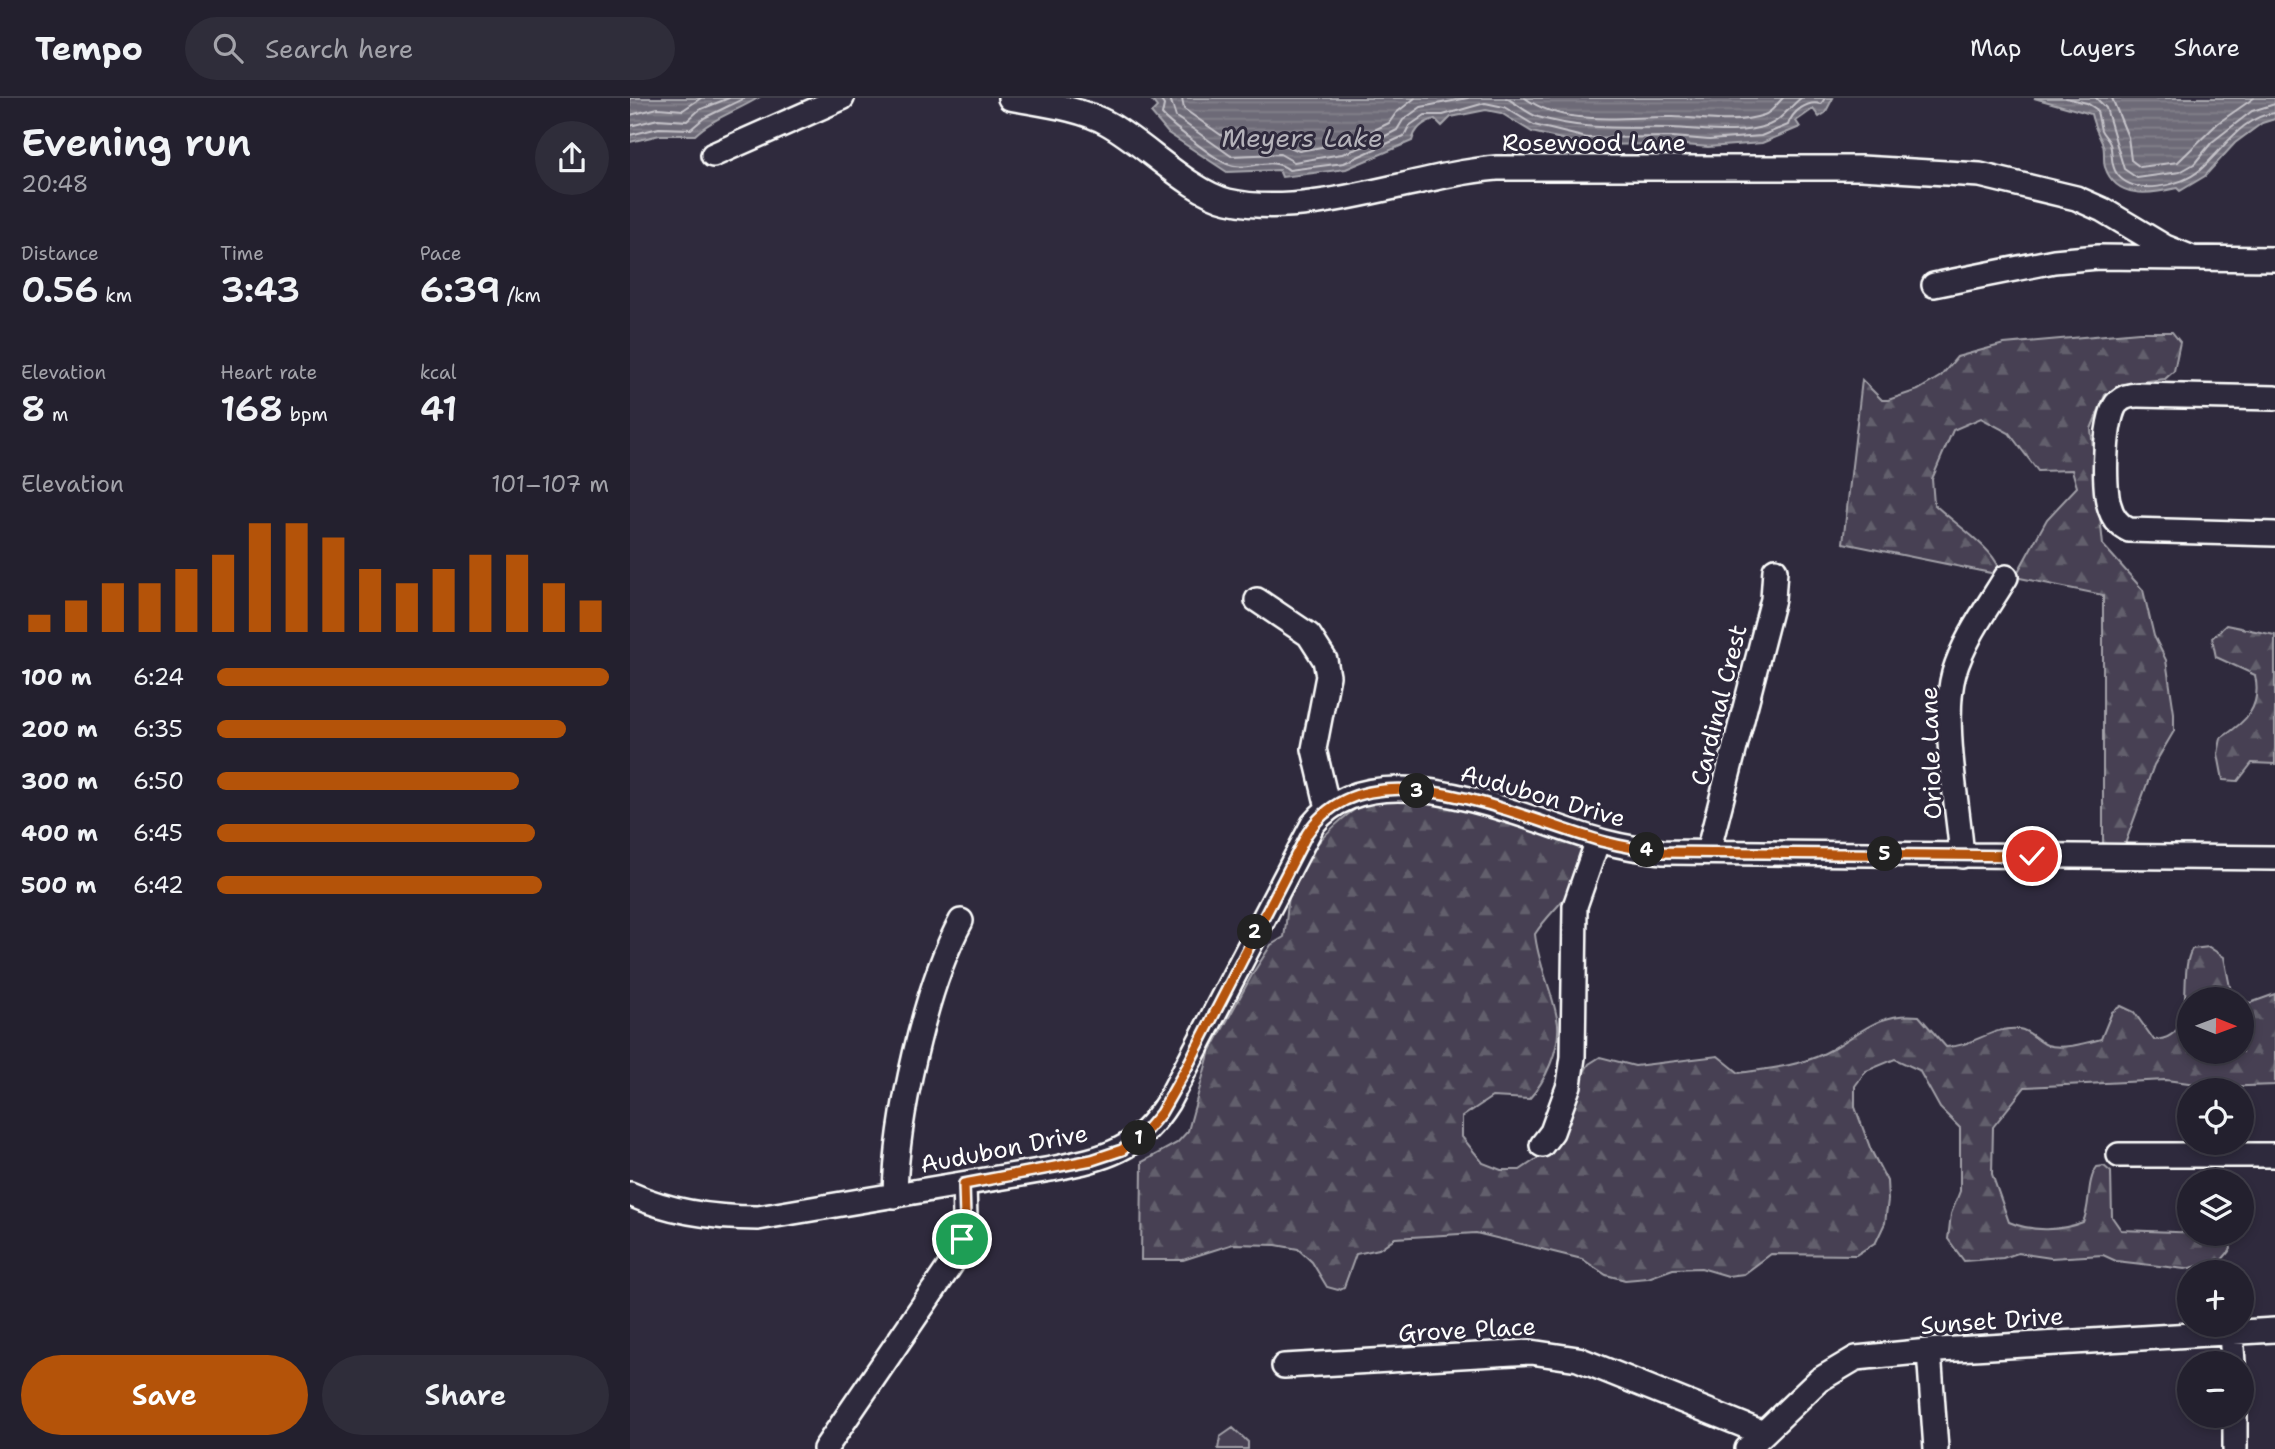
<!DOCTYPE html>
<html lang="en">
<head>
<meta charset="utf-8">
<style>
	body { margin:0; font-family:"Shantell Sans",sans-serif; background:#2f2d3a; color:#f1f3f6; height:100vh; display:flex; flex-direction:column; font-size:26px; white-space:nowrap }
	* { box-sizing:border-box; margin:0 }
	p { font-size:23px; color:#a3a3aa }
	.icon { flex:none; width:38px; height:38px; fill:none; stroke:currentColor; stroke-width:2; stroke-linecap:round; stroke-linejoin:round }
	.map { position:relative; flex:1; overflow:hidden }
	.details { display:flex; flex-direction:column; background:#23202e; width:630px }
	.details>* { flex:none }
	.needle { width:46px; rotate:91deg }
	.controls { position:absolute; left:1547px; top:889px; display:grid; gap:14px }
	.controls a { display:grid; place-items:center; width:77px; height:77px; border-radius:50%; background:#23202e; box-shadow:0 4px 10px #0003,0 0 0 2px #403e4a; font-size:35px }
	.pin { position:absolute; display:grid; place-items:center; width:60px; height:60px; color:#fff; margin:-30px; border:4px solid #fff; border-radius:50%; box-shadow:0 2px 7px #0007 }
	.km { position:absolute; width:35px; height:35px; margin:-18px; border-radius:50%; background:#222; color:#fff; font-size:19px; line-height:35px; text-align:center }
	.round { display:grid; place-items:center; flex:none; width:74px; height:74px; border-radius:37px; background:#2f2d3a }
	.overview { display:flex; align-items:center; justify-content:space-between; height:119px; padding:0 21px }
	h1 { font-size:38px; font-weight:600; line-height:52px }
	.stats { display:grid; grid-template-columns:repeat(3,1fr); gap:10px; height:119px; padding:7px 21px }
	.stats div { display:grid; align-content:center }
	.stats b { font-size:35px; font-weight:600 }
	.stats small { font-size:19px; font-weight:400 }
	.stats p { font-size:19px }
	.chart { height:196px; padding:14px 21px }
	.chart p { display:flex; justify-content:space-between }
	.chart svg { width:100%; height:126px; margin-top:7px; stroke:#b45309; stroke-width:6 }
	.cta { display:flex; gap:14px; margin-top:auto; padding:14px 21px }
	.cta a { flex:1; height:80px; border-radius:42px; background:#b45309; color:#fff; font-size:28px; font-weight:600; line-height:80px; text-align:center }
	.cta a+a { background:#2f2d3a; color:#f1f3f6 }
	ul { padding:0 21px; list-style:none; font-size:23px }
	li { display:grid; grid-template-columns:112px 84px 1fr; align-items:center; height:52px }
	li i { height:18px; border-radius:9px; background:#b45309 }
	header { display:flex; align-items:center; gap:42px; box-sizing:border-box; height:98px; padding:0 35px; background:#23202e; border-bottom:2px solid #403e4a }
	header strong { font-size:33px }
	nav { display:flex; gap:38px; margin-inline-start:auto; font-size:24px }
	.search { width:490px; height:63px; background:#2f2d3a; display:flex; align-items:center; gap:18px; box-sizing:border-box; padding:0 24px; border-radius:38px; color:#a3a3aa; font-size:26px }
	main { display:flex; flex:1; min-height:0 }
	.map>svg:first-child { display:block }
</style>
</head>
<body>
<header>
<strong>Tempo</strong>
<div class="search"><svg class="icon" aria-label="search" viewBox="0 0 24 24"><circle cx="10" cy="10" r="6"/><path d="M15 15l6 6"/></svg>Search here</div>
<nav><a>Map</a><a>Layers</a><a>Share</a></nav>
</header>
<main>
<section class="details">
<div class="overview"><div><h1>Evening run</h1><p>20:48</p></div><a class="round"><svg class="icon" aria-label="share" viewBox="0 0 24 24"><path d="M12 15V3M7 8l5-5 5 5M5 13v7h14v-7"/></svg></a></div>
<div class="stats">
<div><p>Distance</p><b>0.56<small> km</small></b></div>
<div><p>Time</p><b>3:43</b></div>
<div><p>Pace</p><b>6:39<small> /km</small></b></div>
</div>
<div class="stats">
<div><p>Elevation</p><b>8<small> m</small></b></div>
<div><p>Heart rate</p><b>168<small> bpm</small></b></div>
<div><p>kcal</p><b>41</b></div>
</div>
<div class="chart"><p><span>Elevation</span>101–107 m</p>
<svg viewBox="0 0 160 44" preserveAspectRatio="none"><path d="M5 44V38M15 44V33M25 44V27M35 44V27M45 44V22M55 44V17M65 44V6M75 44V6M85 44V11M95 44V22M105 44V27M115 44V22M125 44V17M135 44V17M145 44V27M155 44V33"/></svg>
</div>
<ul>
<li><b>100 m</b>6:24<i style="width:100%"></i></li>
<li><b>200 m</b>6:35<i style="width:89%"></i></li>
<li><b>300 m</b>6:50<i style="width:77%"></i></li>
<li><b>400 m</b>6:45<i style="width:81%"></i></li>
<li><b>500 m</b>6:42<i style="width:83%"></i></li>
</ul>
<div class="cta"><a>Save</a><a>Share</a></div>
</section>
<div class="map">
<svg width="1645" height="1351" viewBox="0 0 1645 1351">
	<defs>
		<pattern id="forest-firs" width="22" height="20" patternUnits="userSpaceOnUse" patternTransform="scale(1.75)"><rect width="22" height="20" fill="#464152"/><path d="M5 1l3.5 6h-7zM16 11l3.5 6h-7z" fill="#625e6c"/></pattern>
		<pattern id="water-rules" width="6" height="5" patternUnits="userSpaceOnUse" patternTransform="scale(1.75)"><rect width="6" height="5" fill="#6d6a77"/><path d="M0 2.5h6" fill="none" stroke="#83808b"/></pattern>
	</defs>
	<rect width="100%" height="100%" fill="#2f2a3d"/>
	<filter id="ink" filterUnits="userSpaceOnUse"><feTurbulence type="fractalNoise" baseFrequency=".0143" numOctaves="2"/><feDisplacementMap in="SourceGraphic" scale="14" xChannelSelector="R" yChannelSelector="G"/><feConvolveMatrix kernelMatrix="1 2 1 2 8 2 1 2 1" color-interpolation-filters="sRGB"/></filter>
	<g filter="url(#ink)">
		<path fill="url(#forest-firs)" stroke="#a2a0a8" stroke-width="2" d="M1509,234H1542L1550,244L1544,273L1535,281L1492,286L1475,297L1461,331L1473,447L1513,492L1524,538L1536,562L1544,615V633L1524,667L1495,746L1488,750L1473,752V497L1385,479L1417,421L1447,389L1442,372L1408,373L1379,335L1351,320L1323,332L1302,381L1304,406C1322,424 1362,449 1369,470L1366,476L1213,445L1232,282L1252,302H1258L1288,292L1311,278L1327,259L1374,246Z
			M1596,527L1645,537V666L1622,665L1608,683L1593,682L1588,656L1591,640C1616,624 1632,609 1625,577L1586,559L1582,540Z
			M756,697L827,709L951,746C958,791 926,803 905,836C908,868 924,895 928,926C930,951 915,984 899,1001L862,999L832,1019V1039L853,1065L871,1072H890L918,1053L952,977L959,966L970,959L1005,968L1088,958L1109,975C1137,971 1169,968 1195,955C1228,938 1247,913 1289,918L1316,949C1342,949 1362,928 1389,931C1400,932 1407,943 1417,947C1432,952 1456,945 1471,941L1482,914L1491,908L1504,914L1524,942C1571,939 1546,880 1562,851L1579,849L1594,859L1601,894L1609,901H1559V954H1612V902L1620,905L1645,896V987L1589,989L1536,982L1395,989L1363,1029L1362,1076L1379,1124C1402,1134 1431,1133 1453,1124C1461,1107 1456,1084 1467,1069L1474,1068L1481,1074L1482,1119L1491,1132L1598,1136L1601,1151L1591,1163L1555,1171L1486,1163L1473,1157L1421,1160L1388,1155L1373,1160L1334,1163L1318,1141L1321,1116L1330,1093V1030L1310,1010L1289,972L1265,961L1236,973L1225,988V1009L1241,1052L1257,1083L1258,1102L1255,1125L1246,1144L1226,1157L1141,1156L1114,1176L1098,1178L1071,1170L1043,1171L1018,1180L995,1182L976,1177L952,1161L846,1135L765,1140L749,1151L726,1156L714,1189L708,1192L697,1189L682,1164L668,1151L646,1147L603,1146L553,1162H511L512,1064L547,1045L558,1033L579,956L623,875L641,847L654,839C658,818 656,794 667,775C682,746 724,703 756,697Z
			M603,1330L618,1344V1351H588L590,1339Z"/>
		<path fill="url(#water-rules)" stroke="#a7a6ad" stroke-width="2" d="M0,0H128C107,13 83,20 65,37H30L0,44Z
			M520,0H1203L1195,15L1189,19L1183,11L1166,23L1170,29L1132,45L1078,49L1043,46L956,47L902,34L871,15L856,12L821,19L812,28L805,21C793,24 785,31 782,43L716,71L652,79L649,72L597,74L538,35L521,15L527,9Z
			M1404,0H1645V21L1632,25L1605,45L1575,78L1550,93L1547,90C1521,96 1486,102 1475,69C1473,62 1475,53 1473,47C1468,35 1464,29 1461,16Z"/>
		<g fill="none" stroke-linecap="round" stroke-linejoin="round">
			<path stroke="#c5c3c9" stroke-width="2" d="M529,0L534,7L532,17C541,27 585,61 597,66C618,75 641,56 659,72L714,65L774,38L779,28L795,17H813L855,5L874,9L904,27L957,40L1043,39L1079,42L1131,38L1158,27C1162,14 1177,2 1191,6L1195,0
				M540,0L546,19L601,58L650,56L664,64L712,56L738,47L767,32L773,22L791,9L838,0
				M552,0L554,11L605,47L651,45L669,53L709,46L734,37L759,25L766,15L785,0
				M876,0C887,5 896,15 908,19C955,33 994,29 1042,30C1073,31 1108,38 1139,27C1152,22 1159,9 1171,0
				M895,0C936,30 996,18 1043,19C1072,20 1105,27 1134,17C1143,14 1146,6 1153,0
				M1436,0L1457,5L1466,11C1469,18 1469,25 1471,32C1473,37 1478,40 1480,46C1483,56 1480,67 1487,76C1504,99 1552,88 1570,72C1593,52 1612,18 1645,15
				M1466,0L1476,10L1494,71L1507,80L1550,74L1564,66L1582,44L1622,13L1645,6
				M1482,0L1498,39L1501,62L1510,69L1548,64L1588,25L1624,0
				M0,17L28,10L53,12L71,0
				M0,28L28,21L57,23L69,12L99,0
				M0,37L29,30L61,31L74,20L115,0"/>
			<defs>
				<path id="minor" d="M380,0C411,6 449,10 477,25C514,45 560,94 598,103C679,122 784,77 867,70H1231L1350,77L1446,100L1473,112L1535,149L1560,159
					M83,57L212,0
					M1304,187L1424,163L1468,159L1645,161
					M1645,300L1508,297C1501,297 1493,299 1488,304C1474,316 1473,390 1479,407C1482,419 1488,427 1499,432L1645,436
					M627,502L679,537L695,562L698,578L684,651L698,710
					M1078,754L1143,501L1145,472
					M1332,758C1328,709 1311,620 1324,575C1334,541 1358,509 1376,479
					M912,1047L922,1034L939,987L943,959L945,808L968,742
					M1489,1057H1645
					M0,1096C40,1114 84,1120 128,1120L421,1071C475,1060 507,1054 538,1004L683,726C746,647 897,723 975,744C994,749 1013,752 1033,754L1645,760
					M265,1098C266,1022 295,889 331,823
					M1601,1234L1603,1265
					M1299,1253L1306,1351
					M654,1268L901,1254L948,1261L1133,1335
					M195,1351L326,1159L335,1121L334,1086
					M1117,1351L1189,1282L1226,1260L1309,1252L1645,1232
					M1605,1351V1318"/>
			</defs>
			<use href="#minor" stroke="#fff" stroke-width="28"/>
			<use href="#minor" stroke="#2f2a3d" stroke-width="23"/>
		</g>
	</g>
	<g fill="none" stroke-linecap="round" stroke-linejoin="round" filter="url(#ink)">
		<defs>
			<path id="route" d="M332,1141L335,1121L334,1086L462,1062L492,1052L515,1034L531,1015L556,971L677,736C737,642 893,722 975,744C994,749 1013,752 1033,754L1402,758"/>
		</defs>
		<use href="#route" stroke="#fff" stroke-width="14"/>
		<use href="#route" stroke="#b45309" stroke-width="9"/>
	</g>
	<g text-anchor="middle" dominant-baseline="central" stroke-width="6" stroke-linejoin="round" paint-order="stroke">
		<g font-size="24" fill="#fff" stroke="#2f2a3d">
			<text x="964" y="45">Rosewood Lane</text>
			<text transform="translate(1089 607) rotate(-76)">Cardinal Crest</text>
			<text transform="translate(1301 655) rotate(-92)">Oriole Lane</text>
			<text transform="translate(913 698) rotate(16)">Audubon Drive</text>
			<text transform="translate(374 1051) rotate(-11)">Audubon Drive</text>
			<text transform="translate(1362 1223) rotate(-4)">Sunset Drive</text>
			<text transform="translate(837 1232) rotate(-3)">Grove Place</text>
		</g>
		<g font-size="26" font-style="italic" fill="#b6b4bb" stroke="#2f2a3d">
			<text x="672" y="39">Meyers Lake</text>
		</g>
	</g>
</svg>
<div class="controls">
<a><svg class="needle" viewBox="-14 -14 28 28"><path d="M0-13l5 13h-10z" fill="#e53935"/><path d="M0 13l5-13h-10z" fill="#a3a3aa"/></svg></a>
<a><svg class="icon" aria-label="locate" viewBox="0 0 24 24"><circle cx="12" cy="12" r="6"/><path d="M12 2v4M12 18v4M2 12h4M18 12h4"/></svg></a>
<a><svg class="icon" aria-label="layers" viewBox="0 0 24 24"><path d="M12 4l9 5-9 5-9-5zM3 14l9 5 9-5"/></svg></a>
<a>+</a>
<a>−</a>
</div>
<div class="pin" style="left:332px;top:1141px;background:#1e9e55"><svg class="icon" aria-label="arrive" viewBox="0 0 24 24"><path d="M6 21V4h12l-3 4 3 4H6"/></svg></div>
<div class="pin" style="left:1402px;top:758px;background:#d93025"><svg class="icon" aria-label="check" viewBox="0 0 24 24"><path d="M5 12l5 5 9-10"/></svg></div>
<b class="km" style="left:509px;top:1040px">1</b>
<b class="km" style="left:625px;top:834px">2</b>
<b class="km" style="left:787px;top:693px">3</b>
<b class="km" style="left:1017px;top:752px">4</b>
<b class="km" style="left:1255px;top:756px">5</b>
</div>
</main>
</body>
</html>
